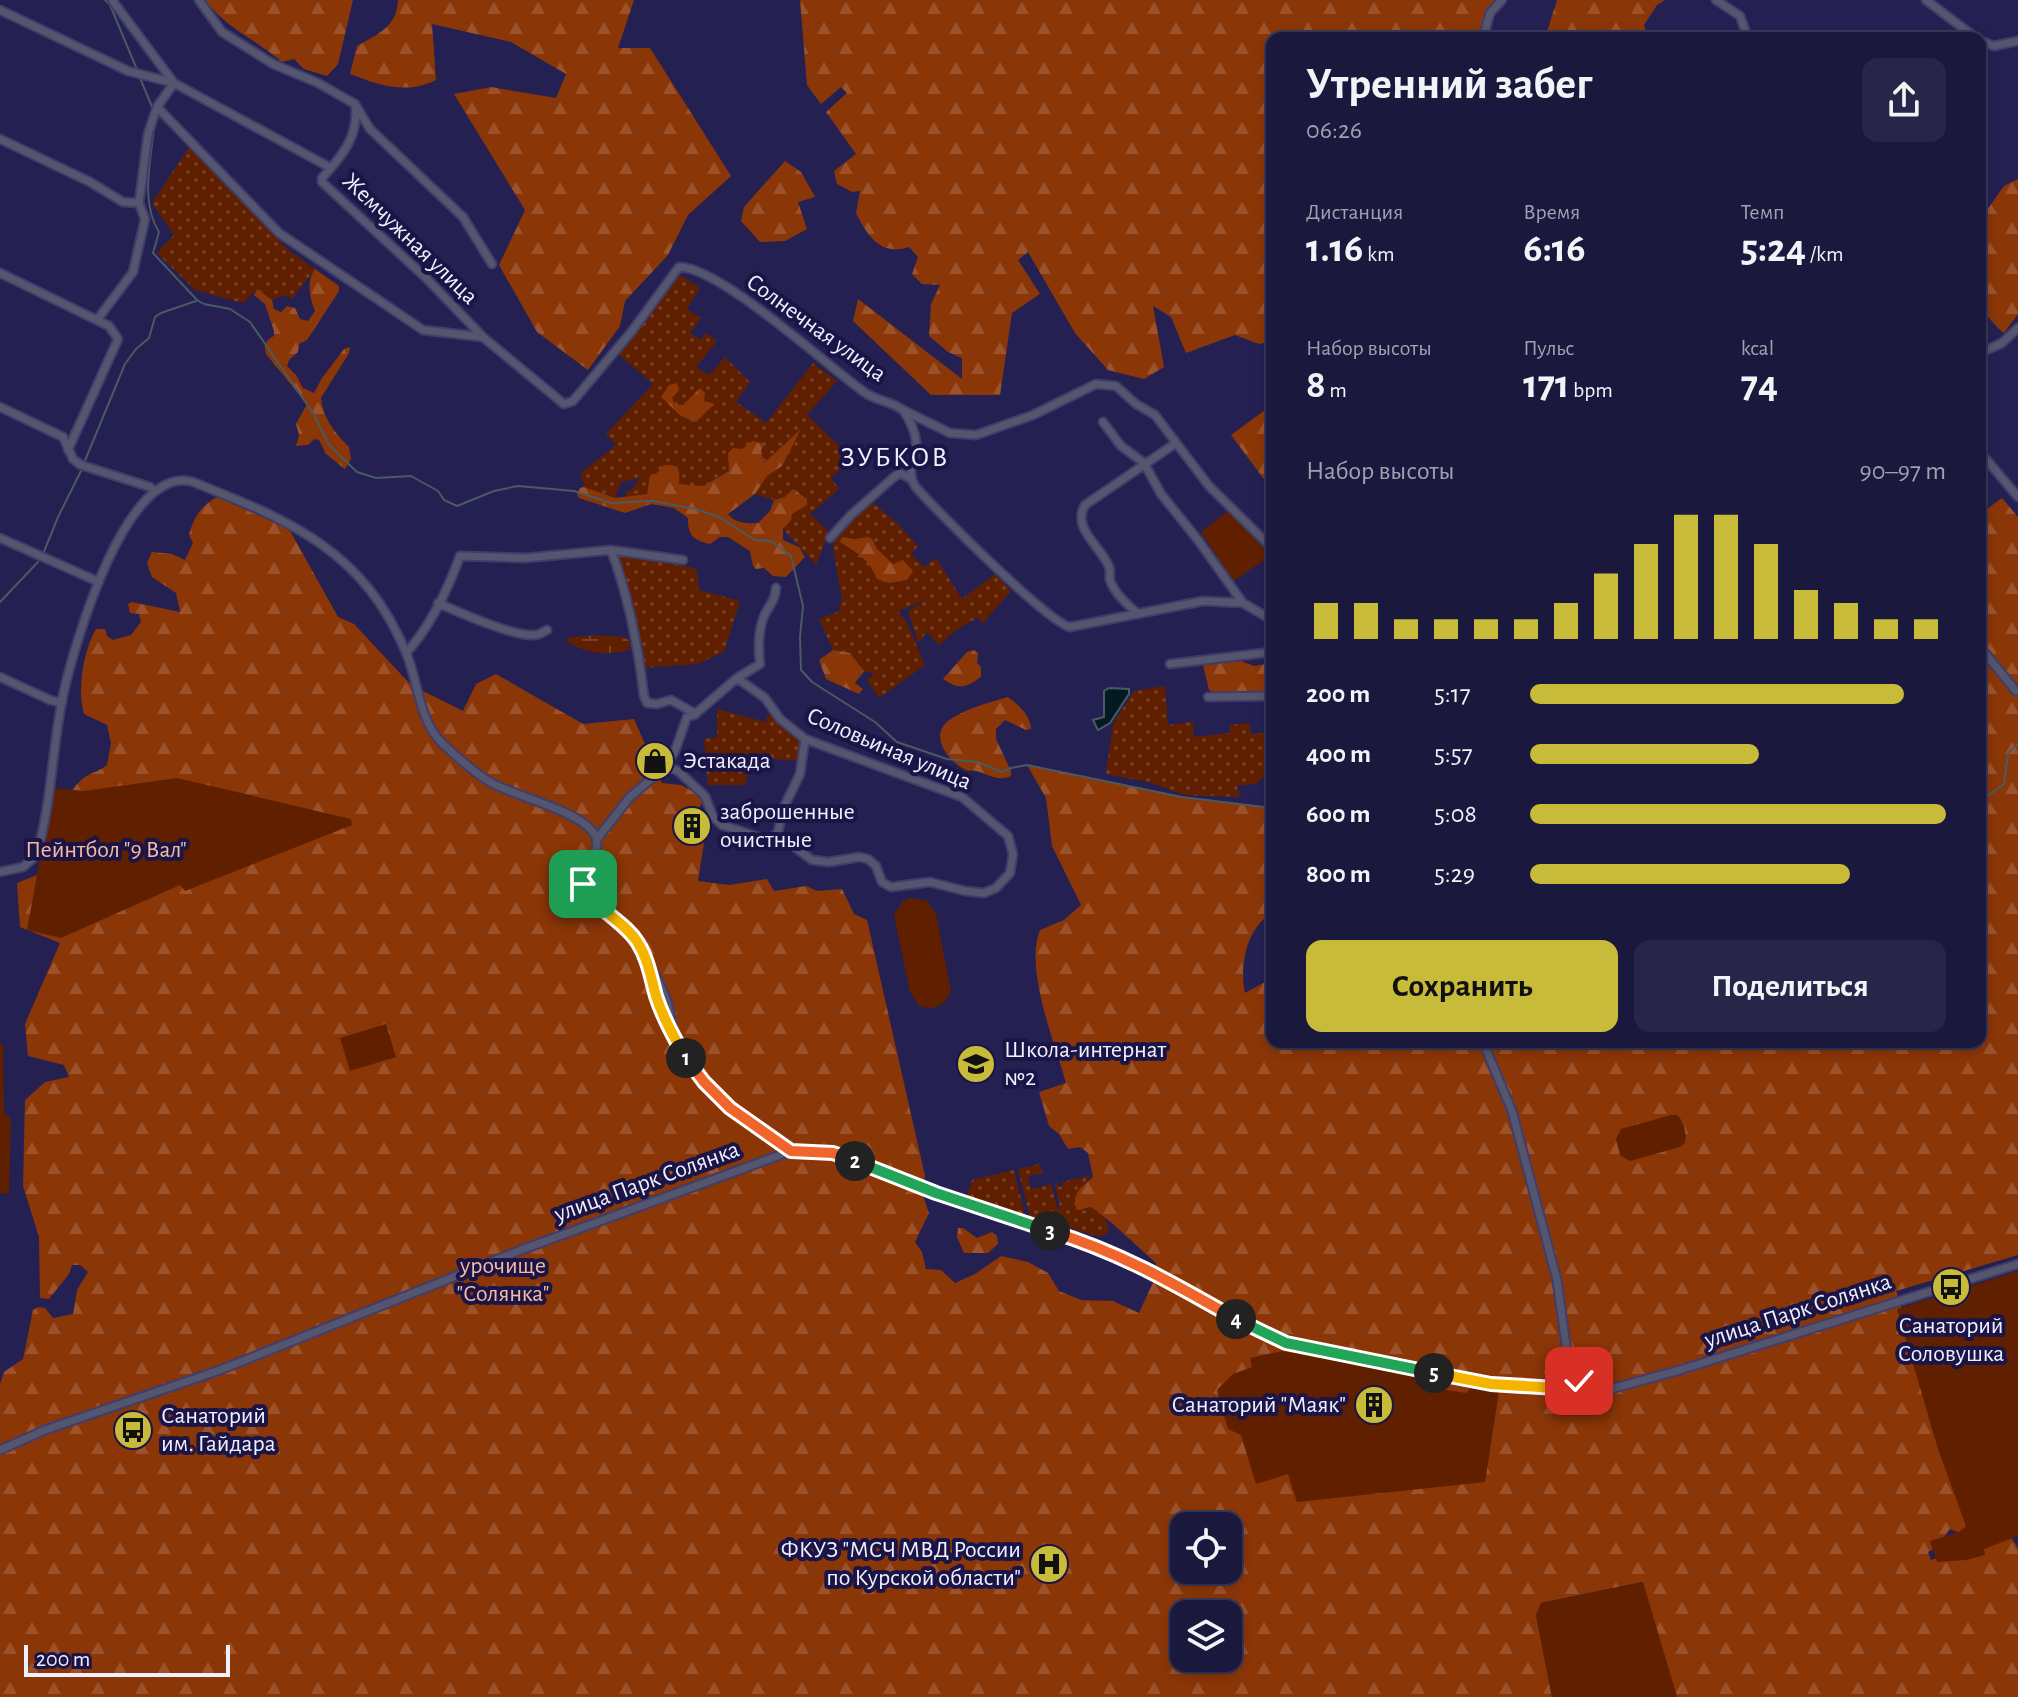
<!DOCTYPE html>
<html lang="ru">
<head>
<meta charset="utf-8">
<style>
	body { margin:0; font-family:"Alegreya Sans",sans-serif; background:#282549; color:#f1f3f6; height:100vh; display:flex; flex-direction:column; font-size:30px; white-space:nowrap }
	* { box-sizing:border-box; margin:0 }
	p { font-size:26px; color:#a0a0b0 }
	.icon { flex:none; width:44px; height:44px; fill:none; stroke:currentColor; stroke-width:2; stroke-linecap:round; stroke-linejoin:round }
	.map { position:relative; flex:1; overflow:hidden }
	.sheet { position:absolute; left:1266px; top:32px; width:720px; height:1016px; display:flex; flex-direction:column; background:#1b183e; border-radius:16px; box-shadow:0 4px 12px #0003,0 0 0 2px #393758 }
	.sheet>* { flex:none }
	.tools { position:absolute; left:1170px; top:1512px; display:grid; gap:16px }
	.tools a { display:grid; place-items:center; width:72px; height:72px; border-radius:16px; background:#1b183e; box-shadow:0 4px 12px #0003,0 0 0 2px #393758; font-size:40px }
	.scale { position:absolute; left:24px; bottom:20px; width:206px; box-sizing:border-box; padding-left:8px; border:4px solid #eff0fd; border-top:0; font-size:22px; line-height:28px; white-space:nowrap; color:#eff0fd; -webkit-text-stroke:6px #1b1547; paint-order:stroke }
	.pin { position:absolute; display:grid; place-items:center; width:68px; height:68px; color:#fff; margin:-34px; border-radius:16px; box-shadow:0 4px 12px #0006 }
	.km { position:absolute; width:40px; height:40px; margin:-20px; border-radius:50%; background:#222; color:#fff; font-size:22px; line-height:40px; text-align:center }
	.round { display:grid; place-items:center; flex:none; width:84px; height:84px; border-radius:16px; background:#282549 }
	.summary { display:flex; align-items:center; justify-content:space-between; height:136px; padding:0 40px }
	h1 { font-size:44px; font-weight:600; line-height:60px }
	.figures { display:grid; grid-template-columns:repeat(3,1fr); gap:12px; height:136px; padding:8px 40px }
	.figures div { display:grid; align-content:center }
	.figures b { font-size:40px; font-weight:600 }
	.figures small { font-size:22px; font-weight:400 }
	.figures p { font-size:22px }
	.chart { height:224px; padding:16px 40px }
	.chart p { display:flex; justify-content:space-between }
	.chart svg { width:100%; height:144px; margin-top:8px; stroke:#c9bb3a; stroke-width:6 }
	.button { display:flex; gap:16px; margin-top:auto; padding:16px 40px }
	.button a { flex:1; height:92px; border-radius:16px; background:#c9bb3a; color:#111; font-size:32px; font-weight:600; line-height:92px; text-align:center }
	.button a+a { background:#282549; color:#f1f3f6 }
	ul { padding:0 40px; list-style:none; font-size:26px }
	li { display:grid; grid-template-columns:128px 96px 1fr; align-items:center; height:60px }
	li i { height:20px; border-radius:10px; background:#c9bb3a }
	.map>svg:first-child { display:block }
</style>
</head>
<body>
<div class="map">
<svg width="2018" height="1697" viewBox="0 0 2018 1697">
	<defs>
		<pattern id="grass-dots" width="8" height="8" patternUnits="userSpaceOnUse" patternTransform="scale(2)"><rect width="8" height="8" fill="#602000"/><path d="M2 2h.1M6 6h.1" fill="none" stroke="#774126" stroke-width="1.8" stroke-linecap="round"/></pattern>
		<pattern id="forest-firs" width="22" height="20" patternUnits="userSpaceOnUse" patternTransform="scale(2)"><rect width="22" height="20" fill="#8b3607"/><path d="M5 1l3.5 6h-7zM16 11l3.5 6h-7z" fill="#9c532c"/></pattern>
		<pattern id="wetland-marsh" width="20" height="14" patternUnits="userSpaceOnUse" patternTransform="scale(2)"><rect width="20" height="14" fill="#602000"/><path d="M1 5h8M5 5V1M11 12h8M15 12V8" fill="none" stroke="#774126"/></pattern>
	</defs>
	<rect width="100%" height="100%" fill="#242052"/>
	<path fill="url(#grass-dots)" fill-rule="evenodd" d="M190,146L222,178V182L287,249L315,269L292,299L285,295L272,300L257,289L243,303L195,290L157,253L174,235L152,203Z
		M673,275L682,276L700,288L687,309L701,318L690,333L700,340L706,333L717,341L696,367L709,375L725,357L750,382L736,402L766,423L813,363L837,381L807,415L852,458L831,478L839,489L810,514L829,532L816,565L783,529L791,520L792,514L806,505L785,497L774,500L755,494L767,476L782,466L799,431L772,459L764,464L761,451L763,444L728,453L729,471L704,486L679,484L657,473L650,484L647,494L626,497V491L631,490L640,478L621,482L615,498L584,487L581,473L616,445L606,434L653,384L616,352Z
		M872,502L899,525L918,546L911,554L924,567L936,558L962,599L995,574L1011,591L982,624L978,617L955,631L939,645L927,632L918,643L908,611L926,600L898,611L907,623L925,665L879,698L867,680L873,675L872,673L864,671L850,653L833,650L819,619L840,611L839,606L842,600L833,548L835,537ZM842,537L873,540L877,549L907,580L889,583L862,555L840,541Z
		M616,554L694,568L697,572L699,590L740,601L724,652L697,664L642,668L636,618Z
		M1165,686L1168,725L1193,722L1194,737L1230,733V725L1249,723L1251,734L1272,732V776L1258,779L1259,783L1237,786L1240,797L1185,795L1148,782L1106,774L1113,724L1134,691Z
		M717,709L765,722L770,712L782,727L801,742L799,761L751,757L745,785H708L704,739L717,737Z
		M1040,1164L1043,1173L1028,1176L1031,1189L1051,1184L1058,1210L1060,1208L1055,1184L1058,1183L1059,1187L1063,1186L1062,1182L1092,1175L1083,1185V1210L1090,1207C1103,1213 1107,1218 1109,1232L1100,1237L1030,1217L1018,1169Z
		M1014,1170L1025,1216L967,1196L972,1180Z"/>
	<path fill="url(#forest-firs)" fill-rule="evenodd" d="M205,0H353L338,64L327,76L304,69L294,59L282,62C257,40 227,29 205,0Z
		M398,0H634L618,48H650L731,176L688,215L668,255L625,301L620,326L588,370L537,332L499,265L525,210L454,94L491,87L556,98L566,74L511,42L432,24L436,80C406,95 379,85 350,74L357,46C378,34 397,27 398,0Z
		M800,0H1495L1484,17L1479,38H1272V341L1259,344L1235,335L1186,353L1171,317L1153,306L1164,367L1144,379L1108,370L1075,333L1028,252L1018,260L1040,294L1012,313L1000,395H931L853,321L858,299L962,379V358L948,352L929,336L931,304L940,285L922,284L912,274L918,257L909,247C881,256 868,237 856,213L860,191L852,192L837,184L834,171L856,154L826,112L847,93L841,87L821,104L807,85Z
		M1557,0H1665L1657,5L1644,25L1648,38H1545Z
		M785,161L801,172L815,197L798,202L807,229L785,241L760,242L741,221L744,207Z
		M2018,179V314L2004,333C1996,327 1983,312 1980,302C1978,295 1980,282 1980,275L1983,271L1980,269V220L2004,186Z
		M315,269L339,286V291L307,340L299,344L298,352L289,360L287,366L296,375L303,388L314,393L322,378L344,349L350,347L349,353L321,398C323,419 336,434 349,447L351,459L345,469L326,454L319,440L314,439L308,445L296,446L299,435L296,424L307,404L266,354C263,344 266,340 274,336V331L265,304L254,295L257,289L272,300L274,309L281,312L287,306L295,308L300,319L308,321L315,311C310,299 306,281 315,269Z
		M677,383L679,390L672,398L675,405H683L700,388L705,393L704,401L714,404L696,422L681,416L661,397L669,385Z
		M1272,405V490L1231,435Z
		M801,429L782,466L767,476L755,494L728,514C734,523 748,524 758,523L770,511L774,500L785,497L793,489L807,499V505L792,514L791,520L783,529V540L799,547L805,557L786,577L773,576L764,568L756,569L753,566L750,551L728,537H720L710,544C693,540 688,536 688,518L674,508L651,504L625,513L579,498L577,495L580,488L584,487L615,498L647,494L650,476L657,473L662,466C679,462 680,470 679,484L704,486L729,471L728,453L733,448L742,449L753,441L764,444L761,451L764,463Z
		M217,497L289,529L338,617L354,624L411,685L463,711L476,684L496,674L583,724L634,719L662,783L681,785L705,798L696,813L705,836L698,881L729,885L767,879L774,891L806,886L817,891L842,889L854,914L867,920L925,1176L922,1193L929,1213L915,1242L922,1252L926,1269L941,1270L955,1283L975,1274L1001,1256L1028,1262L1048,1273L1059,1291L1081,1300L1113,1301L1139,1313L1154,1280L1156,1263C1147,1255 1096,1207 1090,1207C1085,1208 1081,1210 1077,1210C1070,1195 1082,1186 1093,1177L1088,1153L1080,1147L1068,1149L1059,1134L1049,1126L1039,1092L1066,1083C1055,1043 1024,968 1040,930L1064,920L1081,905L1052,846L1046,798L1027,765L1182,797L1272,808V839L1265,853L1272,866V913C1247,927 1239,965 1245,993L1272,978V1042H1980V514L2002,498L2018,517V1255L1896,1291L1969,1521L1965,1529L1959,1533L1950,1529C1942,1539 1940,1546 1928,1552L1931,1560L2011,1537L2018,1548V1697H1677L1642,1582L1541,1603L1536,1615L1552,1697H0V1384L4,1372L23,1359L33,1310L38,1307L45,1308L53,1318L73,1314L77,1290L88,1272L80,1265H72L69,1274L49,1299L40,1298L39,1237L23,1186L25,1100L45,1082L69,1077L64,1065L28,1056L25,1024L60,943L20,927L17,883L47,871C54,844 61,793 85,777C93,772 100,771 107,765L111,743L107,725L84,714C77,689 83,652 96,629H105L107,636L113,640L131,635L141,622L139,614L130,613L128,604L132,602L180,612L176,593L152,577L147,563L152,552L172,554L185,560L193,543L189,535C194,517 200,507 217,497ZM1184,1526H1228V1570H1184ZM1184,1614H1228V1658H1184Z
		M842,537L855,539L869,537L873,540L877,549L893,564L903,560L913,571L907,580L889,583L877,579C870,560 856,552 840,542Z
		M833,650L850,653L864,671L855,683L863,689L859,694L826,679L819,660Z
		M974,650L978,654L977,663L981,667V677C965,688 959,690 943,679L967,652Z
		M1241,661L1254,666L1272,663V692L1220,695L1209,690L1203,665Z
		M1008,697C1019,705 1030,715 1031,729L1026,730L1005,720L996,729V739L1011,771V776C996,782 989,774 976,771C967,769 971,773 964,769C950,762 931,739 945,724C957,711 991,702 1008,697Z
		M958,1228H963L977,1238L992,1232L997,1236L998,1244L988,1253H964L957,1237Z"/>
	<path fill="url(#wetland-marsh)" d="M598,635L625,637L631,643L628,650C604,656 587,654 566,641L570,637Z"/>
	<path fill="#602000" d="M1228,511L1271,556L1233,581L1201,532Z
		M177,778L351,819L352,825L185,891L180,885L61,938L27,930L53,788L84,791Z
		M911,898L927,901L936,914L951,991C945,1006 934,1011 919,1006L910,992L894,915L903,901Z
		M386,1024L396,1057L350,1071L340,1038Z
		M0,1044H3L4,1113L11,1119L9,1194L0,1193Z
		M1671,1115H1677C1684,1121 1687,1134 1685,1143L1680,1147L1630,1161L1620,1155L1616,1139L1621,1129Z
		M2018,1271V1536L1984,1549L1985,1555L1966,1560L1937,1562L1930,1541L1959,1532L1966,1526L1938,1449L1897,1309Z
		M1283,1351L1428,1378L1427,1387L1466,1393L1472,1387L1499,1391L1485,1482L1297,1502L1288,1474L1256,1484L1241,1435L1228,1429L1217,1390L1233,1374L1252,1367L1250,1358Z
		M1643,1582L1677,1697H1552L1536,1615L1541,1603Z"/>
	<path fill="#041a21" stroke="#4a5a63" stroke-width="2" d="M1109,688L1129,689V694L1110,723L1098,730L1093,720L1104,717V691Z"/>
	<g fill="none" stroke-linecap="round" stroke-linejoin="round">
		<path stroke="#4a5a63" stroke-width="2" d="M105,0L110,5L138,72
			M140,78L153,109
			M154,127C151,161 140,202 159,232L153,253L197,300L204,304L230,309L250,322L313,413L329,445L357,472L376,478L411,476L438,491L444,500L457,506L494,491L518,486L574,491L611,503L653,501L696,509L719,517L755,540L771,541L791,556L803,606L800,637L801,670L812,682L875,722L897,742L947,759L978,762L1002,772L1011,768L1027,765L1182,797L1272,808
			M84,463L125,364L136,349L149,338L155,317L161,313L196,301
			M43,554L58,517L82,469
			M0,602L38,562
			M1980,802L2004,784L2008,753L2018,744"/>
		<defs>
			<path id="street" d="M199,0L222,32L273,64L318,83L355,104L370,129L463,217L492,264
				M1716,0L1740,16L1748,38
				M1926,0L1976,38
				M0,10L128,71L174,83L331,168
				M1483,38L1490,13L1502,0
				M1980,41L1994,46L2018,41
				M355,104C360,135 342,156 322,178V182L426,278L484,338L564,404L573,401L632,331L679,267C720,267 826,365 864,392C876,401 891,401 903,410C909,419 915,430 916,441C917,457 905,470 915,486C933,508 1050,624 1070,627L1203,601L1243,603L1272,620
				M157,107L279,233L423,330L482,337
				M0,139L90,182L123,202L139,203
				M0,273L109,326L118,339L68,450
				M97,320L133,272L145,219L139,203L148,134L157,107L174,83L112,0
				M1980,353L2002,343L2018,328
				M0,407L63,437L73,459L81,465L150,487L154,491
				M905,411L950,433L976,435L1033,415L1096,384L1116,386L1136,404L1155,415L1209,486L1272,548
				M1103,422L1121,446L1144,463L1161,494L1198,540L1243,603
				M1980,452L2018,497
				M0,538L99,582
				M830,538L851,515L894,477L900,473L911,479
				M611,550C629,597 638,646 644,696L647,703L657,704L671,700L696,714
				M438,603C458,612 514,637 535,635C539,635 543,632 547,630
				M1138,614C1128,605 1114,593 1110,580C1109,576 1111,571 1109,567C1102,547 1071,529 1085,505L1176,443
				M1980,647L2016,691
				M406,653C430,627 448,589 460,556L525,558L611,550L683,560
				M1170,664L1272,652
				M0,677L50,700L62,703
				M1208,697L1272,696
				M666,766L678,771L705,796L713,817L722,825L761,838L787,841L812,860L829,862L859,857L868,859L876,866L882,882L891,887L930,882L965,891L984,893L996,888L1010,873L1013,854L1008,836L962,797L805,739L780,719L765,698L737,678L760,664C758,647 758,627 766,612C772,602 775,599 776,588
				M773,837L778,832L783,809L800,774L805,739
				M597,839L629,798L666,766L675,751L687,717L694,715L737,678
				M0,872L23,867L36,856C52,806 52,743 64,691C75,643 126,463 193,482C291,521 365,551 407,655C419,685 419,721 443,744C457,757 473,772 490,782C516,797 575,809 593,832C607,850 579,869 585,889C599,911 627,922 640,946C648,961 661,985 667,1001C671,1014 671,1030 677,1042C700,1092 748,1122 791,1151
				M653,981L661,1010L672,1033
				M1483,1042L1512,1111L1557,1280L1568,1360L1579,1381L1588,1388
				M1561,1389L1564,1352
				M0,1450L45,1430L220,1370L521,1250L791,1151C844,1150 888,1175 935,1193C990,1214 1049,1225 1103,1248C1166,1276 1222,1319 1286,1343L1491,1384L1607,1390L1680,1370L2018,1264"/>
		</defs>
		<use href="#street" stroke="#403d6a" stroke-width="11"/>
		<use href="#street" stroke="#54556e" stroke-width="7"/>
	</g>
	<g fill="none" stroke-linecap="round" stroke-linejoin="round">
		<defs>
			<path id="split-1" d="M583,884C593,909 624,920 638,943C648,959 651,978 656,996C663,1018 674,1038 686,1058"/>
			<path id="split-2" d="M686,1058L704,1082L730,1108L791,1151L833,1153L855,1161"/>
			<path id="split-3" d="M855,1161L936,1193L1050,1231"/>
			<path id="split-4" d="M1050,1231C1119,1252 1173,1283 1236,1319"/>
			<path id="split-5" d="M1236,1319L1286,1343L1434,1373"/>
			<path id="split-6" d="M1434,1373L1491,1384L1590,1390L1579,1381"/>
		</defs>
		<use href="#split-1" stroke="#fff" stroke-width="16"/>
		<use href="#split-2" stroke="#fff" stroke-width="16"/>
		<use href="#split-3" stroke="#fff" stroke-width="16"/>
		<use href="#split-4" stroke="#fff" stroke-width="16"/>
		<use href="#split-5" stroke="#fff" stroke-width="16"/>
		<use href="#split-6" stroke="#fff" stroke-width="16"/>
		<use href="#split-1" stroke="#f5b400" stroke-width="10"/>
		<use href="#split-2" stroke="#f0652b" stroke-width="10"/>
		<use href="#split-3" stroke="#22a559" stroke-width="10"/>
		<use href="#split-4" stroke="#f0652b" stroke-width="10"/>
		<use href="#split-5" stroke="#22a559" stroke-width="10"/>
		<use href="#split-6" stroke="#f5b400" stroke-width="10"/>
	</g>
	<defs>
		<symbol id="shop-disc" viewBox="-11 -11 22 22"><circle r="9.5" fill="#c9bb3a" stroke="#1b1547"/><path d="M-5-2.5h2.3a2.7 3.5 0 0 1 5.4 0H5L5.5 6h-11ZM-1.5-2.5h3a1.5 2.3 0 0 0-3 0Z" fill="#111"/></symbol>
		<symbol id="building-disc" viewBox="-11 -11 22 22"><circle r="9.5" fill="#c9bb3a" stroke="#1b1547"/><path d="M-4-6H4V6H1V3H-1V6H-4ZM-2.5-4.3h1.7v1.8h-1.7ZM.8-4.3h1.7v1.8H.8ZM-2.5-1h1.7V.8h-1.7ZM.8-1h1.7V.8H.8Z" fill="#111"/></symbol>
		<symbol id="school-disc" viewBox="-11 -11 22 22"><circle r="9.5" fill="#c9bb3a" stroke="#1b1547"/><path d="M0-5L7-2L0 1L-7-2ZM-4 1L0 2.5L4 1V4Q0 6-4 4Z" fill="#111"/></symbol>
		<symbol id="bus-disc" viewBox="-11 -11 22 22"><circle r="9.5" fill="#c9bb3a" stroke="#1b1547"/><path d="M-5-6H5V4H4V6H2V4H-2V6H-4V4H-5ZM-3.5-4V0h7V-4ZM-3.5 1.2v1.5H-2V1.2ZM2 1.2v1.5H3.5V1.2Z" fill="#111"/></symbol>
		<symbol id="hospital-disc" viewBox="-11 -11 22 22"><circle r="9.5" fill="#c9bb3a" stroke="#1b1547"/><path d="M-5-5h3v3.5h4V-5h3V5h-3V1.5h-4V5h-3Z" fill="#111"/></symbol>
	</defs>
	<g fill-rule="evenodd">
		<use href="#shop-disc" x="633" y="739" width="44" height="44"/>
		<use href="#building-disc" x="670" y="804" width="44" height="44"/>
		<use href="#school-disc" x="954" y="1042" width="44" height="44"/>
		<use href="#bus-disc" x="1929" y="1265" width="44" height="44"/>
		<use href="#building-disc" x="1352" y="1383" width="44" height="44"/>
		<use href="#bus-disc" x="111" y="1408" width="44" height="44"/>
		<use href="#hospital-disc" x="1027" y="1542" width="44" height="44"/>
	</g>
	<g text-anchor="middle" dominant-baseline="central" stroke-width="8" stroke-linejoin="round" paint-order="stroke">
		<g font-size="24" fill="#eff0fd" stroke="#1b1547">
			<text transform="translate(410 239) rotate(44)">Жемчужная улица</text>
			<text transform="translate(816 328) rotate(36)">Солнечная улица</text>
			<text transform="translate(889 749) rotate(23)">Соловьиная улица</text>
			<text transform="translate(647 1182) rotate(-20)">улица Парк Солянка</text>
			<text transform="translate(1798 1311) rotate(-18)">улица Парк Солянка</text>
		</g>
		<g font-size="24" fill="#eff0fd" stroke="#1b1547" text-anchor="start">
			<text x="683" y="761">Эстакада</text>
			<text x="720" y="812">заброшенные<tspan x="720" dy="28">очистные</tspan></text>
			<text x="1004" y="1050">Школа-интернат<tspan x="1004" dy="28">№2</tspan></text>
			<text x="1951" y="1326" text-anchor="middle">Санаторий<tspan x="1951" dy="28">Соловушка</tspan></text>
			<text x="1346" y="1405" text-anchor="end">Санаторий "Маяк"</text>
			<text x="161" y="1416">Санаторий<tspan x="161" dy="28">им. Гайдара</tspan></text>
			<text x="1021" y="1550" text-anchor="end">ФКУЗ "МСЧ МВД России<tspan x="1021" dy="28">по Курской области"</tspan></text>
		</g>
		<g font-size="24" fill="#f5baa3" stroke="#1b1547">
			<text x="106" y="850">Пейнтбол "9 Вал"</text>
			<text x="503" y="1266">урочище<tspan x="503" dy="28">"Солянка"</tspan></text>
		</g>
		<g font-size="28" letter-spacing="2" fill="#eff0fd" stroke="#1b1547">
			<text x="895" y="458">ЗУБКОВ</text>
		</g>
	</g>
</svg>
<div class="tools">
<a><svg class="icon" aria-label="locate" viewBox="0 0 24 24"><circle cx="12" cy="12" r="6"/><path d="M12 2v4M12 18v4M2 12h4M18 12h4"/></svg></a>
<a><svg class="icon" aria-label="layers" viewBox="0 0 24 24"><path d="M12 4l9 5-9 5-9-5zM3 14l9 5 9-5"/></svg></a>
</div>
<div class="scale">200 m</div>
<div class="pin" style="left:583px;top:884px;background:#1e9e55"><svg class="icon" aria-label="arrive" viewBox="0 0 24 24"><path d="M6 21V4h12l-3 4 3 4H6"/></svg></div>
<div class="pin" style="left:1579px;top:1381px;background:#d93025"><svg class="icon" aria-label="check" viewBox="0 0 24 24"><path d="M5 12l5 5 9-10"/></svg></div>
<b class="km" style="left:686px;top:1058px">1</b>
<b class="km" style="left:855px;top:1161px">2</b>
<b class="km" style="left:1050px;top:1231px">3</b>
<b class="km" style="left:1236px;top:1319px">4</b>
<b class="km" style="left:1434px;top:1373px">5</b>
<section class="sheet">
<div class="summary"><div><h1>Утренний забег</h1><p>06:26</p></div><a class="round"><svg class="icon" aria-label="share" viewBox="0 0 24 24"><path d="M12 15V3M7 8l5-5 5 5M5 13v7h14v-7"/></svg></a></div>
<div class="figures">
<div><p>Дистанция</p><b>1.16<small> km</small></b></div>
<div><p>Время</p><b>6:16</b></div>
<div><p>Темп</p><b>5:24<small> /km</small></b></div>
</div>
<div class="figures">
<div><p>Набор высоты</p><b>8<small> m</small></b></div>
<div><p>Пульс</p><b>171<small> bpm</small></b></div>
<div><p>kcal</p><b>74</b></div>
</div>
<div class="chart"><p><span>Набор высоты</span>90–97 m</p>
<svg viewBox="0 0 160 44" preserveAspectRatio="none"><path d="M5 44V33M15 44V33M25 44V38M35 44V38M45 44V38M55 44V38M65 44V33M75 44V24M85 44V15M95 44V6M105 44V6M115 44V15M125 44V29M135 44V33M145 44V38M155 44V38"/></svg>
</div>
<ul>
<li><b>200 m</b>5:17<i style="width:90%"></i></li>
<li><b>400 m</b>5:57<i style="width:55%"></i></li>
<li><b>600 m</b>5:08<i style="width:100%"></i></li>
<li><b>800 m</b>5:29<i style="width:77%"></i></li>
</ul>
<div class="button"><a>Сохранить</a><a>Поделиться</a></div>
</section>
</div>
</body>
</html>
